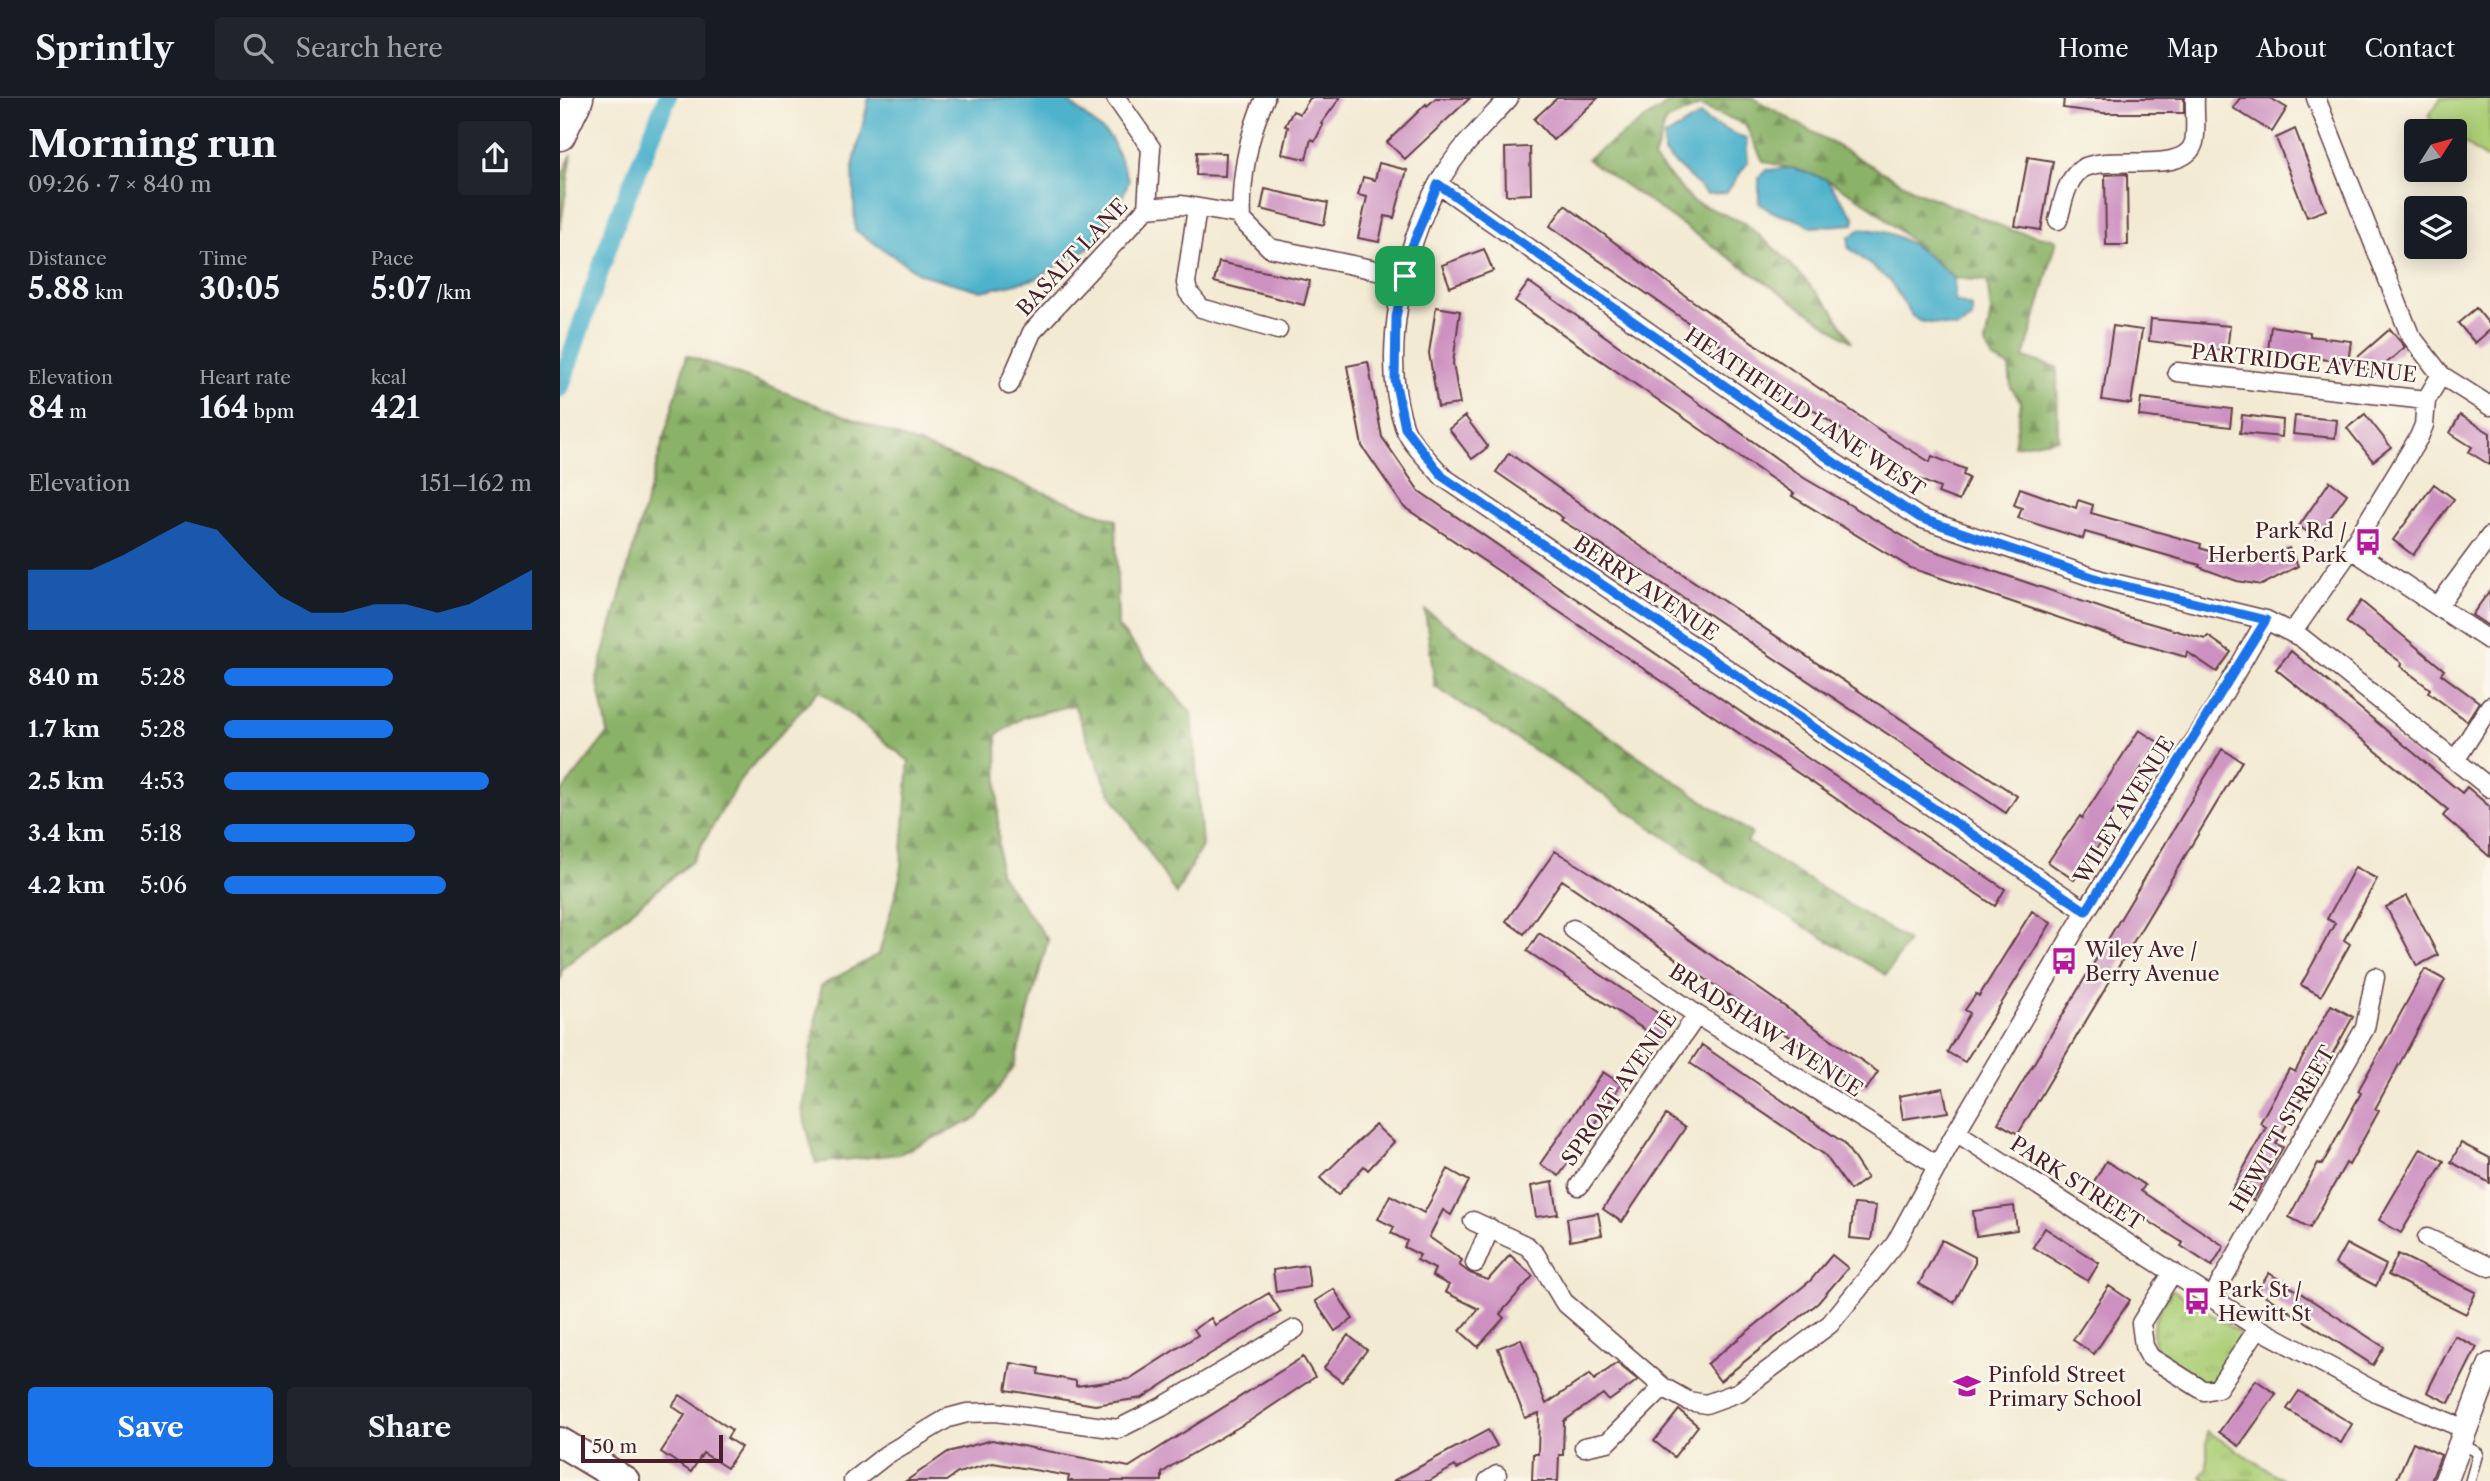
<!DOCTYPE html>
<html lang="en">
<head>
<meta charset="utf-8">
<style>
	body { margin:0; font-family:"Libre Caslon Text",serif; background:#20242c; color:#f1f3f6; height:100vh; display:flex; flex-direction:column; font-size:26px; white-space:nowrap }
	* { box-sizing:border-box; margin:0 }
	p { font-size:23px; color:#9ea1a6 }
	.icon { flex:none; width:38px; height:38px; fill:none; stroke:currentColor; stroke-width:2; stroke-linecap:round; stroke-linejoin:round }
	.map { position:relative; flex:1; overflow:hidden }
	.details { display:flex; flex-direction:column; background:#171b24; width:560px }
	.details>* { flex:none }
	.needle { width:46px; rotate:53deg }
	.buttons { position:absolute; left:1844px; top:21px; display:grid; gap:14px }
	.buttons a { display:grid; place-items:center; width:63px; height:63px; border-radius:7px; background:#171b24; box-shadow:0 4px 18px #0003; font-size:35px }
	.scale { position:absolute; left:21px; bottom:18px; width:142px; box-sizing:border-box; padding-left:7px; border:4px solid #4a1f2b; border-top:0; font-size:19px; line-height:24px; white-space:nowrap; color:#4a1f2b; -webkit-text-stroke:5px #fbf7ec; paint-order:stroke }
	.pin { position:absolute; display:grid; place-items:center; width:60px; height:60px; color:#fff; margin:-30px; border-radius:14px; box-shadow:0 4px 10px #0006 }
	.round { display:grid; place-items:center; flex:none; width:74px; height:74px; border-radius:7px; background:#20242c }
	.head { display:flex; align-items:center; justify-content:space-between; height:119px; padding:0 28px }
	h1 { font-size:38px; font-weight:700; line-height:52px }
	.metrics { display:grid; grid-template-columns:repeat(3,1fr); gap:10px; height:119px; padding:7px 28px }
	.metrics div { display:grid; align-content:center }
	.metrics b { font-size:30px; font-weight:700 }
	.metrics small { font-size:19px; font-weight:400 }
	.metrics p { font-size:19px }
	.chart { height:196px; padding:14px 28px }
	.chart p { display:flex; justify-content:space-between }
	.chart svg { width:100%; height:126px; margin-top:7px; fill:#1a73e8; opacity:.7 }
	.button { display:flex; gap:14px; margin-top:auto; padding:14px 28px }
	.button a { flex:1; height:80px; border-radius:7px; background:#1a73e8; color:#fff; font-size:28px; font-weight:700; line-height:80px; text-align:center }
	.button a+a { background:#20242c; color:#f1f3f6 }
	ul { padding:0 28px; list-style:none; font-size:23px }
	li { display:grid; grid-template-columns:112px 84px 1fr; align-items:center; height:52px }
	li i { height:18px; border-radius:9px; background:#1a73e8 }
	header { display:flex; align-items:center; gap:42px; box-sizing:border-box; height:98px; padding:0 35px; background:#171b24; border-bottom:2px solid #363941 }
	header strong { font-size:33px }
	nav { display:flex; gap:38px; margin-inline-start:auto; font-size:24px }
	.search { width:490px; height:63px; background:#20242c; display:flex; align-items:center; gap:18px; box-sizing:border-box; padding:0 24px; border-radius:7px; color:#9ea1a6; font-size:26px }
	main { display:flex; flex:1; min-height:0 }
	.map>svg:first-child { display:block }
</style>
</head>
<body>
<header>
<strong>Sprintly</strong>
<div class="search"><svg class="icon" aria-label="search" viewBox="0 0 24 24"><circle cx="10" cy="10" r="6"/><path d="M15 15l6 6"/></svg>Search here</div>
<nav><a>Home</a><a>Map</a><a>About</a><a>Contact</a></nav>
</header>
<main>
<section class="details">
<div class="head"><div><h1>Morning run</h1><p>09:26 · 7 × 840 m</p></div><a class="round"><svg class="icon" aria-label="share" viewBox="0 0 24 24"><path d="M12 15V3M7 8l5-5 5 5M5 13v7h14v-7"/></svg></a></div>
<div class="metrics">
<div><p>Distance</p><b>5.88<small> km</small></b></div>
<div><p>Time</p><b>30:05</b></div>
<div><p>Pace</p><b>5:07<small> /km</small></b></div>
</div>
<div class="metrics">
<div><p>Elevation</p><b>84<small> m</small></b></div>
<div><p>Heart rate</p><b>164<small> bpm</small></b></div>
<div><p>kcal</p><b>421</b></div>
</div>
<div class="chart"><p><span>Elevation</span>151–162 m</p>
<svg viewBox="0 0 160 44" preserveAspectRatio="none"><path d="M0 44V23L10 23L20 23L30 18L40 12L50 6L60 9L70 21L80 32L90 38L100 38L110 35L120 35L130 38L140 35L150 29L160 23V44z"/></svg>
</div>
<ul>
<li><b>840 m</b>5:28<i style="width:55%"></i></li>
<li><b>1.7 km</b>5:28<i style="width:55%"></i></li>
<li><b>2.5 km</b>4:53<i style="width:86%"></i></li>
<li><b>3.4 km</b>5:18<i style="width:62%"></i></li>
<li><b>4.2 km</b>5:06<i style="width:72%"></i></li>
</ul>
<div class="button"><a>Save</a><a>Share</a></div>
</section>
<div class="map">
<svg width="1930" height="1383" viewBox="0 0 1930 1383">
	<defs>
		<pattern id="grass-tufts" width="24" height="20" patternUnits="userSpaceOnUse" patternTransform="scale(1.75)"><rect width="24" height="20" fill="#adcf78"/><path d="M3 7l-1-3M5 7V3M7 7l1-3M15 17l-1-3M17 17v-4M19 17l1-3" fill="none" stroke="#96b168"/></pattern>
		<pattern id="forest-firs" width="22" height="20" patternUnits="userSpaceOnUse" patternTransform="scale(1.75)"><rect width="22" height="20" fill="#8ab268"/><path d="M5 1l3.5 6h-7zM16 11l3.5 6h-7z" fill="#739056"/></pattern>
	</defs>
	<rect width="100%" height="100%" fill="#fbf7ec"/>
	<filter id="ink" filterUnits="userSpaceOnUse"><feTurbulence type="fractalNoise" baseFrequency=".0143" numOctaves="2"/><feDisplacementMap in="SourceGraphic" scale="14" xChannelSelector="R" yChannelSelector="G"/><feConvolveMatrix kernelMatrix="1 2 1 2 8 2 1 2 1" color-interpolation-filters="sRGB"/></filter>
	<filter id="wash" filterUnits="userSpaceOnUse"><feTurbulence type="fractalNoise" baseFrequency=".00686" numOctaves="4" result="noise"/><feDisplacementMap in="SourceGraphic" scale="28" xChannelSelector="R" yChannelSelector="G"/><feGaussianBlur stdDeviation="1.57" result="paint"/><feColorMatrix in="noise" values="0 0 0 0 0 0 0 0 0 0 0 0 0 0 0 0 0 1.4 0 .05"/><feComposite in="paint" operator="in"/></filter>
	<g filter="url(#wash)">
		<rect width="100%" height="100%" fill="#f3ead3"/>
		<path fill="url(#grass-tufts)" stroke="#7c7752" stroke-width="2" d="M1612,1191L1683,1237L1654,1284L1644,1286L1595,1250C1588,1223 1599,1213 1612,1191Z
			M1647,1333L1725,1383H1647L1641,1378L1647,1370Z"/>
		<path fill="url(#forest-firs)" stroke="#6a684a" stroke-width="2" d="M1116,0H1193L1358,94L1451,132L1497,142L1464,260L1497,269L1498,341L1454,348L1461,304L1451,290L1449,268L1433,261L1425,246L1431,213L1427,183L1394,180L1308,106L1266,81L1203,63L1185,26L1139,8L1106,23L1094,61L1132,103L1185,125L1224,159L1273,212L1292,244L1027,61Z
			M12,56L0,132V81Z
			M127,257L556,422L558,529L632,616L642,748L616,796L547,689L514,607L464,619L437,637L439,775L488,842L454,968L418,1020L339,1056L256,1065L242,1012L261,888L319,856L340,779L349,663L259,592L182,679L132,763L2,871L0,882V696L48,635L37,580Z
			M865,512L1192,736L1187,744L1348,843L1326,877L1171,785L1043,696L875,589Z"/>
		<path fill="#adcf78" stroke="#7c7752" stroke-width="2" d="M1881,0H1930V63L1895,38V33H1888L1868,19Z"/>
		<path fill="#4db2cc" stroke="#4c687c" stroke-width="2" d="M309,0H504L551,40L569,82L560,105L533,147L475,181L422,193L360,176L295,132L293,69Z
			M1141,17L1149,24L1186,41L1188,64L1166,95L1147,96L1104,55V39Z
			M1232,70L1266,81L1295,120L1294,126L1251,129C1233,115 1219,122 1199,105V79L1207,72Z
			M1301,131C1340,131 1366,155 1394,180L1395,203L1412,209V221L1397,230L1360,223L1352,218L1330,183L1288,149L1289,139Z"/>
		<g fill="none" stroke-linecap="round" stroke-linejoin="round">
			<path stroke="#4db2cc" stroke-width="19" d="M0,290L58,119L107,0"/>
		</g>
		<g id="blocks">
			<path fill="#cd91c1" d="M750,0H780L761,26L763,27L755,43L751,41L746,61L722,56L728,29L725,28L733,13L740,16Z
				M876,0H910L845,61L827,44L866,6L867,8Z
				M997,0H1038L993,42L974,21Z
				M1504,0H1624V15H1543L1503,10Z
				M1680,0H1710L1727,10L1712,34L1673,10Z
				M1735,31L1766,112L1747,119L1716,40Z
				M970,49L971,96L946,97L945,50Z
				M637,54L666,55L665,78L636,77Z
				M1468,59L1493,63L1481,132L1455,128Z
				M819,65L847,72L834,120L825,118L819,144L798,140L807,99L798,97L803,79L815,82Z
				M1567,76L1568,147H1546L1545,77Z
				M705,91L768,105L764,127L701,111Z
				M1005,107L1127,199L1331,340L1370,364L1372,358L1405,371L1403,377L1409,380L1399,403L1378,395L1380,390L1349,377L1319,358L990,128Z
				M924,151L933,173L890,189L882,167Z
				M659,164L750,183L744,207L654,184Z
				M969,184L1244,380L1360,448L1568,519L1645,541L1648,538L1671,554L1657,574L1627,554L1626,559L1556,539L1351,470L1232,398L1234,396L955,203Z
				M876,209L900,213L893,265L900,306L878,309L869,255Z
				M1916,210L1930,227V232L1915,245L1898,225Z
				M1591,221L1670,228L1667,253L1589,243Z
				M1553,228L1582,232L1571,306L1542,302Z
				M1711,228L1750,234V238L1791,243L1788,265L1708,253Z
				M1830,231L1845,249L1813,277L1804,267L1791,265Z
				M808,264L822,339L859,393L1252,663L1445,791L1435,808L844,409L802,348L787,268Z
				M1581,300L1672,311L1670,329L1579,318Z
				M1805,316L1831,349L1813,363L1787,330Z
				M1682,317L1723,322L1722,339L1680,335Z
				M1900,317L1930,335V367L1909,354L1912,349L1890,335Z
				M905,318L928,349L912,361L889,331Z
				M1735,318L1777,322L1775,340L1733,336Z
				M949,355L1070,441L1457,698L1446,715L1094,480L1001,422L1003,420L936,374Z
				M1770,383L1787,396L1756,440L1739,428Z
				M1874,386L1894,401L1853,457L1833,442Z
				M1460,390L1516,410L1518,402L1533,407L1531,415L1641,446L1640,450L1686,465L1694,467L1729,450L1738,468L1702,487L1677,483L1639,469L1640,467L1525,434L1523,441L1458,420L1462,410L1454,407Z
				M1930,492V529L1912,517Z
				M1801,503L1884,572L1881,576L1919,604L1907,623L1868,594L1870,591L1840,568L1842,565L1786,524Z
				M1731,553L1902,695L1907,689L1930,709V759L1883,718L1888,712L1716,571Z
				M1579,632L1598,644L1541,733L1546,737L1514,782L1488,764L1520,718L1522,720Z
				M1662,651L1682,663L1458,1036L1438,1025Z
				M995,753L1054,789L1318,974L1306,992L1002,782L964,836L946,823Z
				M1795,769L1817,781L1784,842L1790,846L1761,898L1741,887L1775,825L1767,821Z
				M1847,798L1878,857L1857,868L1826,809Z
				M1472,813L1491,825L1405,964L1387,954L1410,915L1405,912L1416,896L1419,898Z
				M979,835L1111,924L1100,942L967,853Z
				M1865,871L1885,882L1815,1011L1819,1013L1789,1067L1786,1065L1750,1130L1729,1119L1758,1065L1762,1067L1801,995L1798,993Z
				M1771,907L1793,919L1763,973L1758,970L1716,1046L1723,1049L1693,1103L1672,1092L1706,1029L1700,1025L1729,971L1735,974Z
				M1142,947L1284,1045L1307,1080L1290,1092L1265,1057L1130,965Z
				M1043,974L1061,986L999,1078L980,1066Z
				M1383,990L1388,1014L1343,1021L1339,998Z
				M1106,1017L1125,1030L1062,1124L1043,1111Z
				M815,1027L834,1044L808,1072L804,1068L778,1097L760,1080Z
				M1901,1045L1930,1060V1085L1891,1064Z
				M1861,1050L1884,1063L1841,1135L1819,1122Z
				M1546,1063L1585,1087L1581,1093L1664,1148L1652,1168L1621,1148L1623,1145L1532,1087Z
				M888,1071L909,1083L891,1117L883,1112L869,1139L902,1162L899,1167L910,1175L928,1182L950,1157L973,1178L940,1216L944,1220L918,1249L900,1233L919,1211L885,1194L889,1187L872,1178L875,1171L857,1162L860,1157L844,1149L847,1143L831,1135L834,1129L818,1121L830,1097L864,1115Z
				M993,1084L998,1116L976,1119L971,1088Z
				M1294,1106L1316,1108L1311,1142L1290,1140Z
				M1454,1108L1457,1132L1416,1138L1413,1113Z
				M1038,1115L1042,1137L1010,1143L1007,1120Z
				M1485,1130L1539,1165L1528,1183L1473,1149Z
				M1382,1142L1415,1159V1165L1394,1205L1359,1186Z
				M1786,1146L1826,1167L1816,1188L1775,1166Z
				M1838,1156L1916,1194L1906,1216L1828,1177Z
				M1272,1157L1288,1170L1258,1205L1160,1283L1147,1266L1250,1183Z
				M747,1167L750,1189L716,1194L713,1172Z
				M1709,1175L1824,1249L1813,1267L1698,1193Z
				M1549,1188L1570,1202L1534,1256L1513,1242Z
				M774,1191L793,1221L775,1233L755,1203Z
				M709,1195L721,1214L650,1256L582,1300L535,1307L446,1292L451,1265L479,1270L478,1276L516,1283V1288L569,1281L638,1237L634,1231L651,1220L655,1227Z
				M788,1237L807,1252L782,1284L764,1270Z
				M1895,1238L1917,1249L1889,1305L1867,1294Z
				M961,1241L986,1306L1030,1276L1034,1282L1057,1265L1078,1282L1049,1303L1043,1296L1004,1323L1003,1357H999L998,1383H972L973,1356H978L979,1315L965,1320L938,1250Z
				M743,1259L755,1279L691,1322L613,1367L602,1375V1383H508L509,1378L433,1365L398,1375L386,1383H346L388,1354L432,1342L569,1369Z
				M1696,1282L1716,1296L1679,1348L1659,1334Z
				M1739,1293L1792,1326L1781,1345L1727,1311Z
				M120,1297L172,1332L167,1340L181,1349L167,1370L143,1355L131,1374L101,1354L125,1317L112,1308Z
				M1119,1312L1138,1328L1114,1359L1094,1343Z
				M928,1332L937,1348L897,1371L895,1368L869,1383H833Z
				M1853,1344L1881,1357L1871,1383H1836Z"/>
		</g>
	</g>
	<g filter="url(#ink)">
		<use href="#blocks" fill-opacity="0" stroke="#633d44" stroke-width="2"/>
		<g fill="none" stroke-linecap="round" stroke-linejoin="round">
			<defs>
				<path id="service" d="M1901,1345L1918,1355L1910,1383"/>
				<path id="minor" d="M556,0L591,50L587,110
					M705,0C688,37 680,82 682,122L710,150L845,178
					M949,0C924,27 896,53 878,86C843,149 820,258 844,328C850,346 871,364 883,379L1526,813
					M1756,0L1850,237L1881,277L1930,308
					M878,86L1275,365L1360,420L1541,482L1706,522L1742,540L1930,690
					M637,110L626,185L628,194L641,210L718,232
					M1498,122C1503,106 1505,85 1519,73C1542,53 1625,80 1634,44C1637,31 1634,13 1635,0
					M1617,274L1866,302
					M449,287L472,234L587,110L622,107L681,117
					M1791,451L1930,543
					M1878,508L1930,438
					M1732,535L1791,451L1859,339L1864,327L1866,302L1881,277
					M1896,661L1930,608
					M1013,831L1137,917L1378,1068
					M1396,1034L1698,1230L1818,1295L1905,1331
					M1019,1088L1137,917
					M913,1123L967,1148L976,1157L1004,1204L1103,1289L1128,1303L1146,1306L1179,1294L1270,1226L1335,1146L1396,1034L1526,813L1651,617L1706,522
					M1867,1140L1930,1169
					M915,1165L930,1130
					M1613,1174L1581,1225L1584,1248L1590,1259L1644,1293L1658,1290L1698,1230
					M1652,1200L1805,930L1815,879
					M1024,1349L1048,1344L1103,1289
					M293,1383L326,1357L388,1320L407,1315L436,1314L558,1331L602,1309L735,1231
					M928,1383L937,1377"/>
				<path id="tertiary" d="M1886,1383L1930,1267"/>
				<path id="primary" d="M0,1344L65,1383"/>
				<path id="trunk" d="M0,37L18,0"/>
			</defs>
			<use href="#service" stroke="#633d44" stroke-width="12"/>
			<use href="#minor" stroke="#633d44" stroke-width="21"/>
			<use href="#tertiary" stroke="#633d44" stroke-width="26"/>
			<use href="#primary" stroke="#633d44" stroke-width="32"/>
			<use href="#trunk" stroke="#633d44" stroke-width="33"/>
			<use href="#service" stroke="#fff" stroke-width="9"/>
			<use href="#minor" stroke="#fff" stroke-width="18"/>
			<use href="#tertiary" stroke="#fff" stroke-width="23"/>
			<use href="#primary" stroke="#fff" stroke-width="28"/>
			<use href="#trunk" stroke="#fff" stroke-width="30"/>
		</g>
	</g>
	<g fill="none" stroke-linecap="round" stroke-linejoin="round" filter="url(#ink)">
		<defs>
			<path id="route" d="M878,86L1275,365L1360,420L1541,482L1706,522L1526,813L883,379L845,330L835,282L836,219L850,153Z"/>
		</defs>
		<use href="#route" stroke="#fff" stroke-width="14"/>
		<use href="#route" stroke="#1a73e8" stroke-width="9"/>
	</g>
	<defs>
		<symbol id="bus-bare" viewBox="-9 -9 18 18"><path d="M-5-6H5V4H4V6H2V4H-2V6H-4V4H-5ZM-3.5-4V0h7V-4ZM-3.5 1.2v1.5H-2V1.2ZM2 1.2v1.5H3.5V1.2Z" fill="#b5179e" stroke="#fbf7ec" stroke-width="2.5" paint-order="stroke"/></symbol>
		<symbol id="school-bare" viewBox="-9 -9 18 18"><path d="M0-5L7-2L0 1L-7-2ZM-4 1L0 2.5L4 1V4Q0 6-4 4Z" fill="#b5179e" stroke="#fbf7ec" stroke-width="2.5" paint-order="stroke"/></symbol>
	</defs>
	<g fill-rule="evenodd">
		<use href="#bus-bare" x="1789" y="425" width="38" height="38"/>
		<use href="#bus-bare" x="1485" y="844" width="38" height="38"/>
		<use href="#bus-bare" x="1618" y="1184" width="38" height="38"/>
		<use href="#school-bare" x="1388" y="1269" width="38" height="38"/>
	</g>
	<g text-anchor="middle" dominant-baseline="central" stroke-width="5" stroke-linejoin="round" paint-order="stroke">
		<g font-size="21" fill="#4a1f2b" stroke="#fbf7ec">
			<text transform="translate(512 159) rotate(-47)">BASALT LANE</text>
			<text transform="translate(1744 265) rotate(6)">PARTRIDGE AVENUE</text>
			<text transform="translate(1245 314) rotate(34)">HEATHFIELD LANE WEST</text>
			<text transform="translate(1086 490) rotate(34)">BERRY AVENUE</text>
			<text transform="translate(1564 712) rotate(-58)">WILEY AVENUE</text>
			<text transform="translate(1206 932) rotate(33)">BRADSHAW AVENUE</text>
			<text transform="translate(1059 990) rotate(-55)">SPROAT AVENUE</text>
			<text transform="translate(1722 1031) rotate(-60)">HEWITT STREET</text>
			<text transform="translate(1517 1085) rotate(33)">PARK STREET</text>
		</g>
		<g font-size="21" fill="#4a1f2b" stroke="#fbf7ec" text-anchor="start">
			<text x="1787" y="432" text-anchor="end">Park Rd /<tspan x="1787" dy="24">Herberts Park</tspan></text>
			<text x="1525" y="851">Wiley Ave /<tspan x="1525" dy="24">Berry Avenue</tspan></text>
			<text x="1658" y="1191">Park St /<tspan x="1658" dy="24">Hewitt St</tspan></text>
			<text x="1428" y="1276">Pinfold Street<tspan x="1428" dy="24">Primary School</tspan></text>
		</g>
	</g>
</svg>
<div class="buttons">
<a><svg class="needle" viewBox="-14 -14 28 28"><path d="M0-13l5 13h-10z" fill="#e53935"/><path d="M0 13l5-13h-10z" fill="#9ea1a6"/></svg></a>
<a><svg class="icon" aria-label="layers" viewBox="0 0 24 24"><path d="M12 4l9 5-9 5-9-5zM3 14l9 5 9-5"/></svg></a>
</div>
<div class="scale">50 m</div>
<div class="pin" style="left:845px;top:178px;background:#1e9e55"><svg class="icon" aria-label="arrive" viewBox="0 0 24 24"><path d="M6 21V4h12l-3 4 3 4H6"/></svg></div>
</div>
</main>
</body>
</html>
